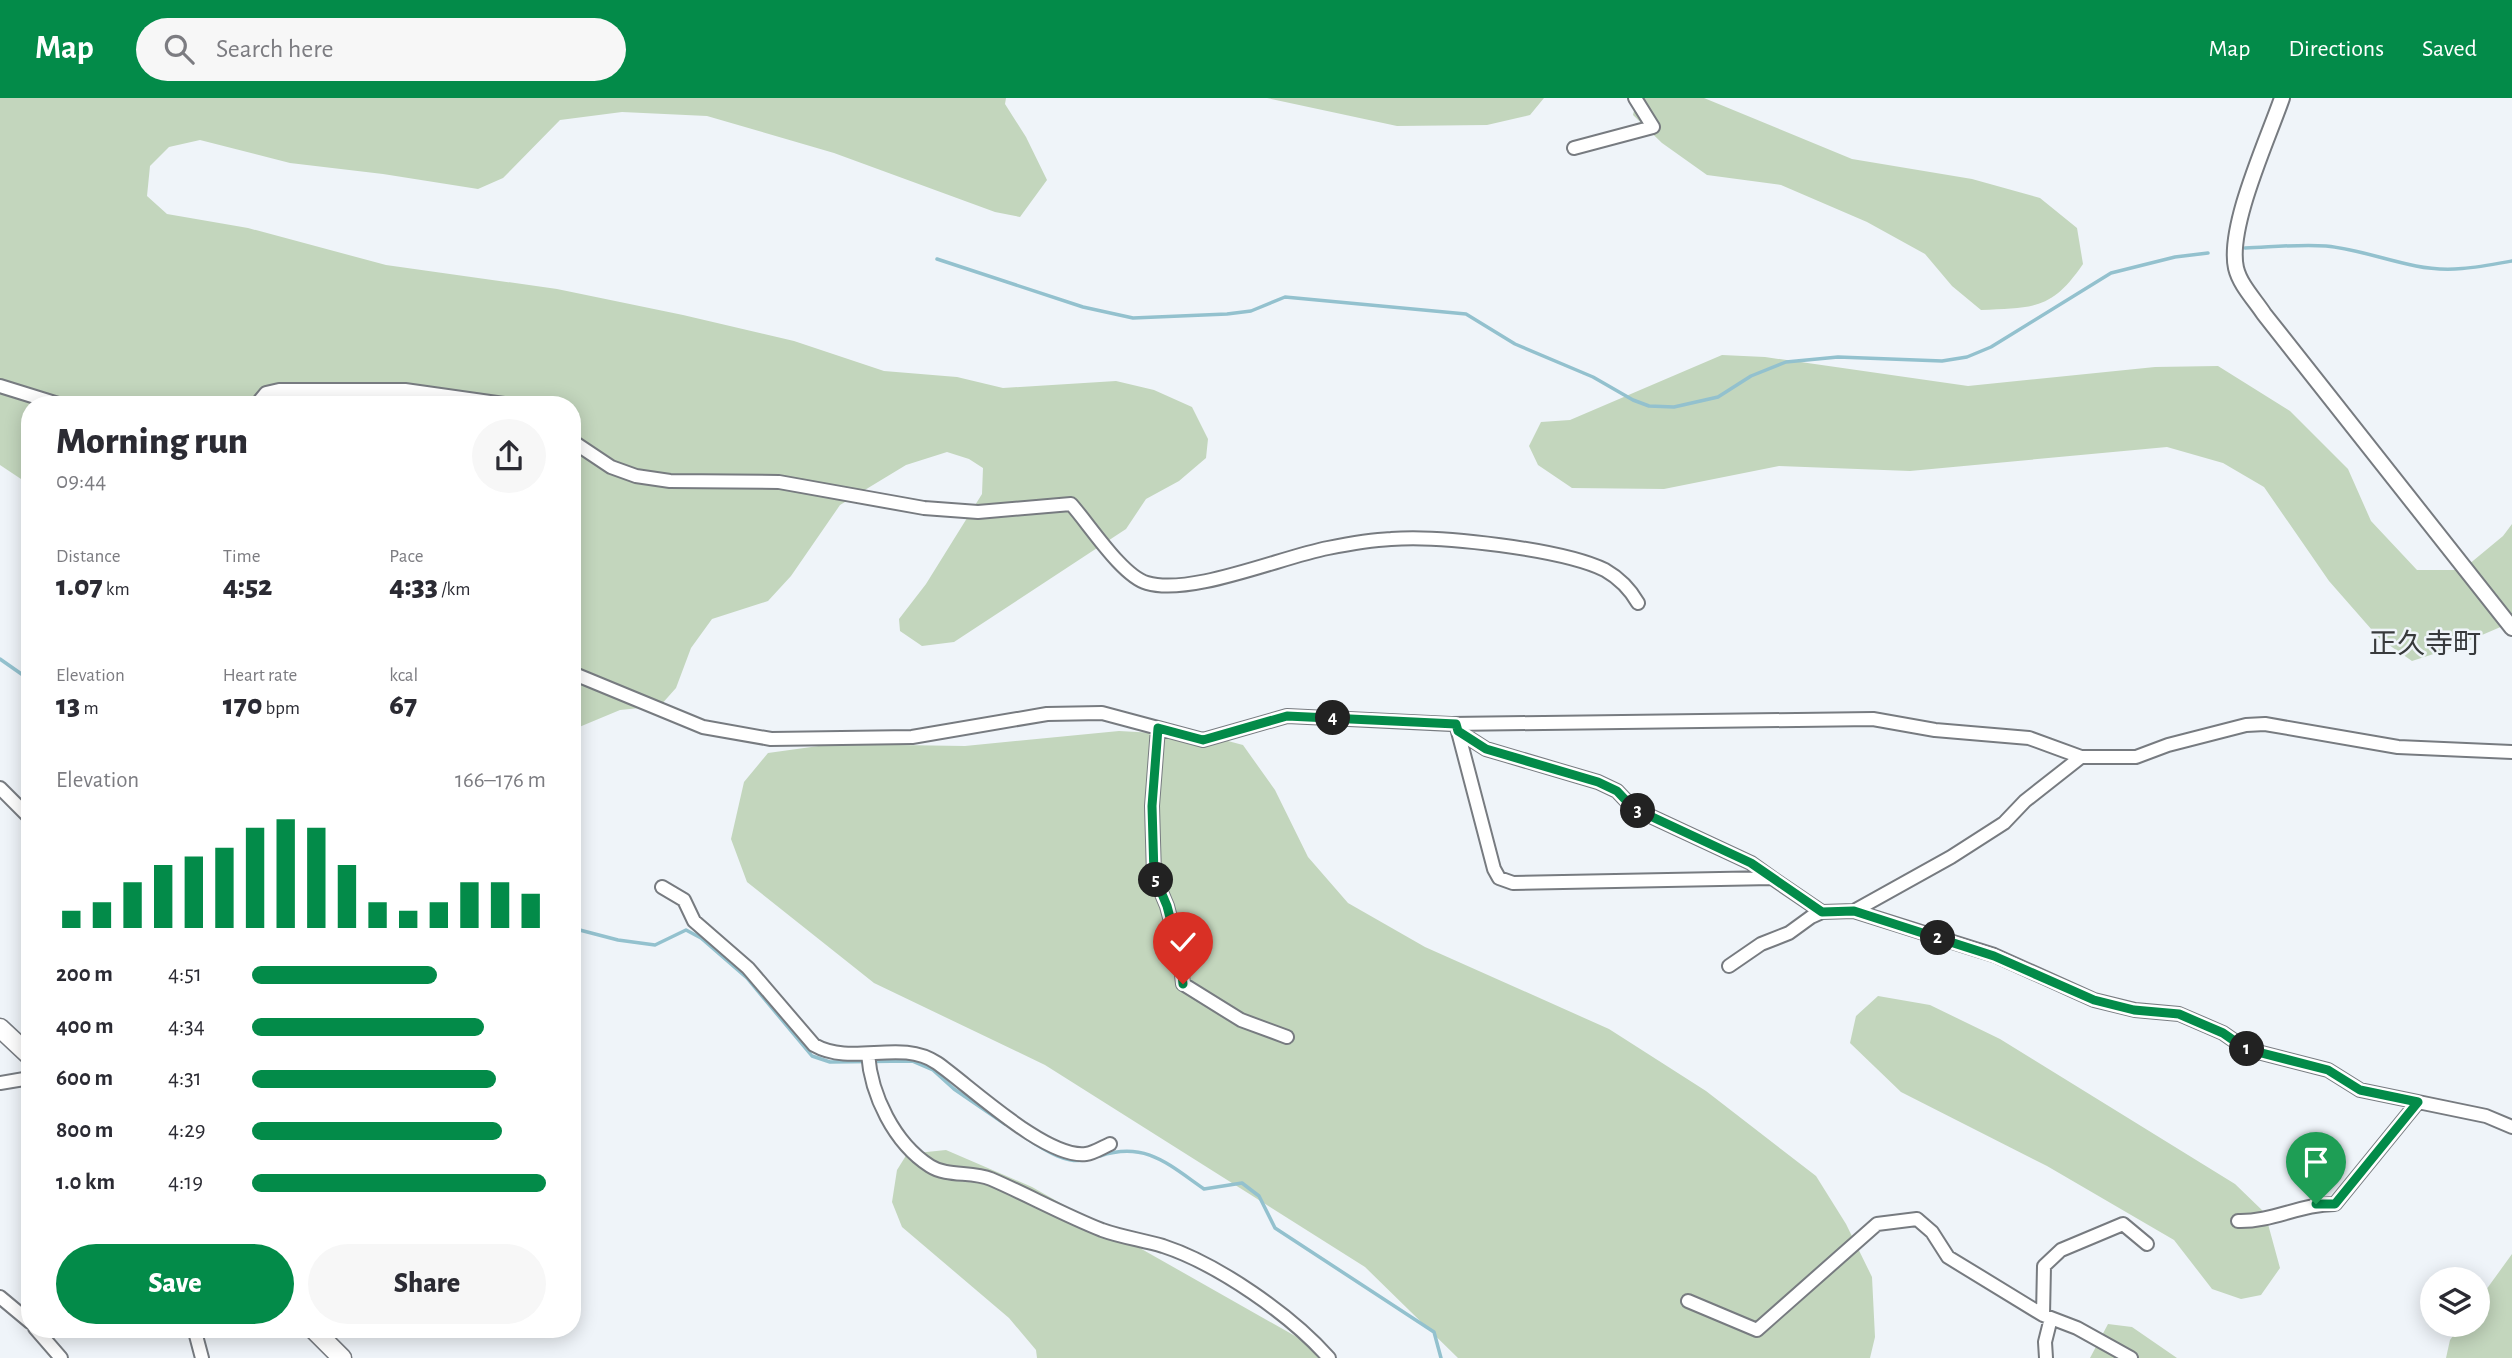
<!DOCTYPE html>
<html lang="en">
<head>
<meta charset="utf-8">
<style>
	body { margin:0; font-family:"Alegreya Sans","Noto Sans JP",sans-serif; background:#f7f7f7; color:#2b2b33; height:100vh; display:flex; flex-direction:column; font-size:26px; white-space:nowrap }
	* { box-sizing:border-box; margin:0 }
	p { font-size:23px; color:#7c7c81 }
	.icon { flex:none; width:38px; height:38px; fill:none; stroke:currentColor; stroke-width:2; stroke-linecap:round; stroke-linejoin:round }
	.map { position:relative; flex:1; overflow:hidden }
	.sheet { position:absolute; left:21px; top:298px; width:560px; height:942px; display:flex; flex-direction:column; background:#fff; border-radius:28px; box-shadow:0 4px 18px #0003 }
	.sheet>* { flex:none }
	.controls { position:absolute; left:2420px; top:1169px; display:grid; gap:14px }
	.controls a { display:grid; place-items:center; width:70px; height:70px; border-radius:50%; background:#fff; box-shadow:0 4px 18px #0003; font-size:35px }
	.pin { position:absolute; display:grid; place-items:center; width:60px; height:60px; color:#fff; margin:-72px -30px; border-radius:50% 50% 50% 0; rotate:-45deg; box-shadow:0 0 7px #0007 }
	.pin .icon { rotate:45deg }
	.km { position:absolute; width:35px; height:35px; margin:-18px; border-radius:50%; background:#222; color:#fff; font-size:19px; line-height:35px; text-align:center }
	.round { display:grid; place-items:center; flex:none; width:74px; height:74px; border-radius:37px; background:#f7f7f7 }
	.headline { display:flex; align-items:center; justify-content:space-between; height:119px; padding:0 35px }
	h1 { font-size:38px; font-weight:800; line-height:52px }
	.stats { display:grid; grid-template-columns:repeat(3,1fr); gap:10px; height:119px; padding:7px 35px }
	.stats div { display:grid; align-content:center }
	.stats b { font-size:30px; font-weight:800 }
	.stats small { font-size:19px; font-weight:400 }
	.stats p { font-size:19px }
	.chart { height:196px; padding:14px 35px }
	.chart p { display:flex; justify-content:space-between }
	.chart svg { width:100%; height:126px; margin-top:7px; stroke:#038b49; stroke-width:6 }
	.button { display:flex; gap:14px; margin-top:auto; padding:14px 35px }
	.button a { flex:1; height:80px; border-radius:42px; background:#038b49; color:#fff; font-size:28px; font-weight:800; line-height:80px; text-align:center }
	.button a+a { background:#f7f7f7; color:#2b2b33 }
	ul { padding:0 35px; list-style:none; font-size:23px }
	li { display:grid; grid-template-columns:112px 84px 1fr; align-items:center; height:52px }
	li i { height:18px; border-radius:9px; background:#038b49 }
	header { display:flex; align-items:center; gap:42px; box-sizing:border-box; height:98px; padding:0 35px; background:#038b49; color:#fff }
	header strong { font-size:33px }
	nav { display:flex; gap:38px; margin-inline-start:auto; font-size:24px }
	.search { width:490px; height:63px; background:#f7f7f7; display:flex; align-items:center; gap:18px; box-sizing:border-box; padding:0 24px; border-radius:38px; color:#7c7c81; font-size:26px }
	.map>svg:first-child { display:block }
</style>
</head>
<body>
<header>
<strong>Map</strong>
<div class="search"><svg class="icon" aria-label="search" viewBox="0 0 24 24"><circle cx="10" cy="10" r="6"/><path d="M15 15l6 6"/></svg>Search here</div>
<nav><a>Map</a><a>Directions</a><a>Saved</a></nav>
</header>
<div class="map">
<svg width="2512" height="1260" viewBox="0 0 2512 1260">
	<rect width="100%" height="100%" fill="#eff4f9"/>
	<path fill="#c3d6bd" d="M0,0H1006L1005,6L1026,39L1047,82L1020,119L995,114L834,55L707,18L622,14L560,22L503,80L478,91L383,76L290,65L200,42L169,49L150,68L147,98L167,116L248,130L386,167L557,191L683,217L794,243L884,273L957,279L1003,290L1116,283L1154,292L1192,309L1208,341L1206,360L1179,383L1146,401L1126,431L954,544L922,548L900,533L899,521L926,486L982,396L983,370L969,361L947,354L906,367L840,407L791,478L768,503L712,521L691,550L676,590L660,608L620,612L572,632V306H30V387L0,367Z
		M1267,0H1544L1530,17L1487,27L1397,28Z
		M1637,0H1704L1852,61L1972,81L2040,100L2077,130L2083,166C2051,213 2033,209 1981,212L1952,188L1925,156L1867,124L1781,87L1707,77L1662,45L1633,17Z
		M1722,257L1765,259L1968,288L2155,269L2218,268L2290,313L2348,371L2371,423L2417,472H2462L2503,438L2512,426V524L2452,550L2412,563L2379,540L2329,483L2264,389L2223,365L2167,349L1910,373L1779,368L1664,391L1572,390L1538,367L1529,348L1541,324L1570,322Z
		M1119,633L1209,638L1243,647L1275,692L1308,759L1348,805L1425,849L1609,931L1706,993L1816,1078L1846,1126L1872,1179L1875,1239L1870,1260H1458L1365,1169L1045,967L874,885L747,784L731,741L744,684L768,655L833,646L965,648Z
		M1878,898L1930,907L2000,941L2235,1086L2265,1115L2280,1170L2261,1197L2241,1201L2212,1191L2174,1142L2047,1068L1901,994L1850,945L1856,918Z
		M946,1052L1032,1089L1334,1260H1037L1036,1252L1009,1220L902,1129L892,1104L897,1072L907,1056Z
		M2512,1156V1260H2446L2450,1242L2461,1227H2478V1203Z
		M2108,1226L2132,1229L2177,1260H2090Z"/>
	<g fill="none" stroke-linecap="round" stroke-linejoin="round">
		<path stroke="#93c1ce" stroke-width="3.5" d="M2245,150C2272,149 2300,146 2326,148C2357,151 2385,162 2416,168C2450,175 2479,169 2512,163
			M937,161L1083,209L1133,220L1227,216L1251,213L1285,199L1466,216L1515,246L1593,279L1633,302L1649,308L1674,309L1718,299L1751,278L1786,264L1838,259L1942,263L1967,259L1991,249L2111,175L2175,159L2208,155
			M0,561L30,582
			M572,830L618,842L655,847L686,832L701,840L747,880L812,958L830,964L912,963L933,972L954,991L1005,1026
			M1026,1040C1043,1051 1068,1068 1089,1061
			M1100,1058C1145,1043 1168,1066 1204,1091L1242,1085L1259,1098L1275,1130L1434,1234L1441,1260"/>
		<defs>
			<path id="minor" d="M1574,50L1653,29L1635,0
				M0,288L58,306
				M257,306L266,295L279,292H405L504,306
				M572,343L611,369L636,378L670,383L779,384L924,410L978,414L1071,406C1089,426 1122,478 1147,485C1191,498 1281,459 1328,450C1348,446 1370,442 1391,441C1439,437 1562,451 1605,472C1619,480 1630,491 1638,505
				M572,575L703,629L771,641L912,639L1047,616L1102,615L1203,642L1287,618L1451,626L1873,621L1935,632L2029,640L2081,659H2136L2168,647L2246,627L2265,626L2398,649L2512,654
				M1456,626L1494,771L1499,780L1513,785L1772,780L1751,765L1633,710L1617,693L1598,684L1486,651L1458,633
				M1158,630L1152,708L1154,777L1167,808L1180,858L1183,886L1241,922L1287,939
				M0,690L30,720
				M1772,780L1822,814
				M662,789L684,802L694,823L748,870L814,947C853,969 900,940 937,965C970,988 1046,1061 1086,1056C1094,1055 1103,1049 1110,1046
				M1854,813L1951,759L2004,725L2025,703L2081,659
				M1729,868L1761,846L1789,835L1811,819L1822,814L1854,813L1994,857L2094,902L2135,912L2179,916L2223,935L2246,951L2328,972L2360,992L2486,1018L2512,1029
				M868,956C871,997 894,1045 930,1068C947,1079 972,1073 991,1081C1028,1097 1064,1117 1102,1132C1121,1139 1143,1142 1163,1148C1218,1166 1291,1217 1329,1260
				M0,985L30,980
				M2238,1123C2272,1124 2301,1106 2335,1106L2418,1004
				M0,1199L30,1224
				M1688,1203L1757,1232L1877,1126L1917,1121L1932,1134L1948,1159L2043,1217L2077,1230L2131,1260
				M2043,1217L2044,1168L2061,1152L2123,1126L2147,1146
				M35,1230L61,1260
				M194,1230L202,1260
				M2046,1260L2045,1244L2051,1220"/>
			<path id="tertiary" d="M2282,0C2268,41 2227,129 2236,170C2240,187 2255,202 2264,216L2512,530"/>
			<path id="secondary" d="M0,930L30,958
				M312,1230L342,1260"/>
		</defs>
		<use href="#minor" stroke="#777b80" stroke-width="16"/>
		<use href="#tertiary" stroke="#777b80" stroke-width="18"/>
		<use href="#secondary" stroke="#777b80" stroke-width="21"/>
		<use href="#minor" stroke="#fff" stroke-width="12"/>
		<use href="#tertiary" stroke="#fff" stroke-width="14"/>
		<use href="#secondary" stroke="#fff" stroke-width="18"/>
	</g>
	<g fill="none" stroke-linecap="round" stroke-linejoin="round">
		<defs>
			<path id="route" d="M1183,886L1180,858L1167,808L1154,777L1152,708L1158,630L1203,642L1287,618L1456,626L1458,633L1486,651L1598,684L1617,693L1633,710L1751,765L1822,814L1854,813L1994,858L2094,902L2134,912L2179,916L2223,935L2246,951L2328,972L2360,992L2418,1004L2335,1106H2316"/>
		</defs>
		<use href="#route" stroke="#fff" stroke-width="14"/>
		<use href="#route" stroke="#038b49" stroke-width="9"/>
	</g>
	<g text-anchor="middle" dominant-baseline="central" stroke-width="5" stroke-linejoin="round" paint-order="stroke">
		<g font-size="28" fill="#383a3c" stroke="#eff4f9">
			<text x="2425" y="547">正久寺町</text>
		</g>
	</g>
</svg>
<div class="controls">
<a><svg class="icon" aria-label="layers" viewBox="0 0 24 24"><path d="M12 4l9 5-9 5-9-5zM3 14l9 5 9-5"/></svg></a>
</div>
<div class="pin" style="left:2316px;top:1106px;background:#1e9e55"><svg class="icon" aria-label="arrive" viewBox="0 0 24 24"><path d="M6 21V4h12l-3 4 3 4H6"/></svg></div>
<div class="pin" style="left:1183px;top:886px;background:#d93025"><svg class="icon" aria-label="check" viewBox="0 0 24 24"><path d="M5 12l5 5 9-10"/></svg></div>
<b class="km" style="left:2247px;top:951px">1</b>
<b class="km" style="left:1938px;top:840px">2</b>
<b class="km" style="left:1638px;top:713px">3</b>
<b class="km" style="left:1333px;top:620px">4</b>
<b class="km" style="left:1156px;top:782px">5</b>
<section class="sheet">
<div class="headline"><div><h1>Morning run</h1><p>09:44</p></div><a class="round"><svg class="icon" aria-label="share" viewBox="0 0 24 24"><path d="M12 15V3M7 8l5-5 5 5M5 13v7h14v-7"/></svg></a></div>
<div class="stats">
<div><p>Distance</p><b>1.07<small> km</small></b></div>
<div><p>Time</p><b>4:52</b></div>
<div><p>Pace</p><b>4:33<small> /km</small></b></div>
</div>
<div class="stats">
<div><p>Elevation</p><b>13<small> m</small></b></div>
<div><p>Heart rate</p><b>170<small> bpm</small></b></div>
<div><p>kcal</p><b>67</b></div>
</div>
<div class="chart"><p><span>Elevation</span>166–176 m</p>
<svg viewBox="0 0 160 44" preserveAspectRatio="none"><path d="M5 44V38M15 44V35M25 44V28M35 44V22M45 44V19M55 44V16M65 44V9M75 44V6M85 44V9M95 44V22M105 44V35M115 44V38M125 44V35M135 44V28M145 44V28M155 44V32"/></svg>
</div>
<ul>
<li><b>200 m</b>4:51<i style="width:63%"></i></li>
<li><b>400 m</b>4:34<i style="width:79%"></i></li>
<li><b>600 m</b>4:31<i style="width:83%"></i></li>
<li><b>800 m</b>4:29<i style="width:85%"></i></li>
<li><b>1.0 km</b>4:19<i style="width:100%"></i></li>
</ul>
<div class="button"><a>Save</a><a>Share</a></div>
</section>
</div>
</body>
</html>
